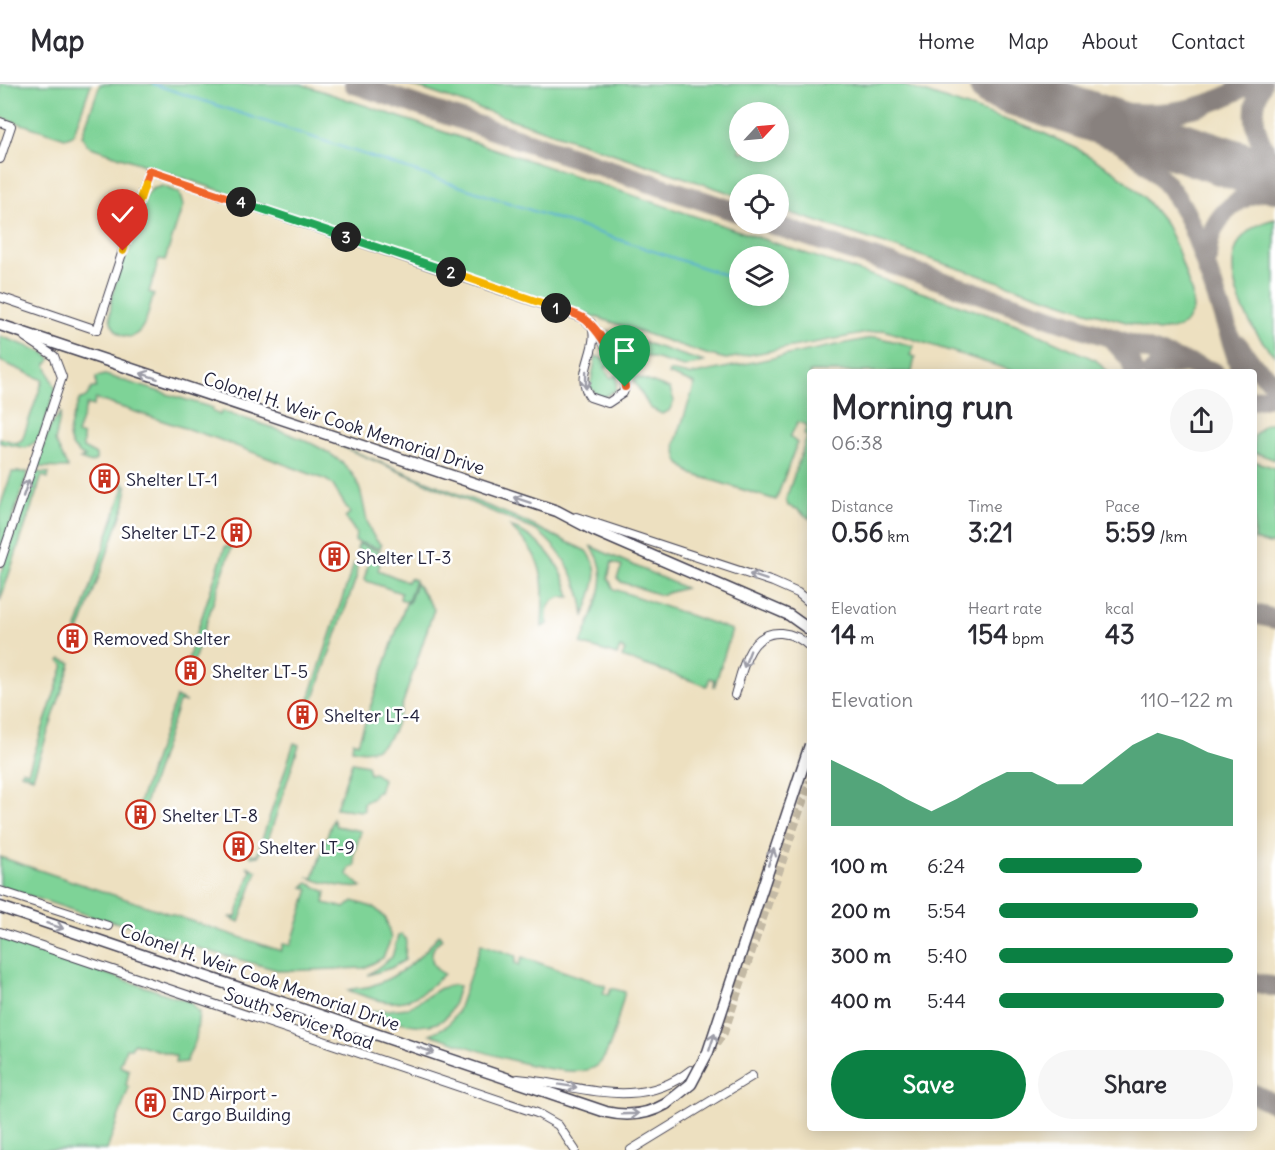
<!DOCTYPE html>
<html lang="en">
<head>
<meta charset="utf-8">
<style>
	body { margin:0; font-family:Delius,sans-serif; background:#f7f7f7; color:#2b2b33; height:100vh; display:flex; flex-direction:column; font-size:22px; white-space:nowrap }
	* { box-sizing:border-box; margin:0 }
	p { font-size:20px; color:#7c7c81 }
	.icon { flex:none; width:33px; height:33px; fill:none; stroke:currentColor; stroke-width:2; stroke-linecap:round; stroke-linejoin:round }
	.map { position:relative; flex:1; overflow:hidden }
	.drawer { position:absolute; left:807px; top:285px; width:450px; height:762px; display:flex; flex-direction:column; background:#fff; border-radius:6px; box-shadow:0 3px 15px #0003 }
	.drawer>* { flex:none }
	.needle { width:39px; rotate:64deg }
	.tools { position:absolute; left:729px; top:18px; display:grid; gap:12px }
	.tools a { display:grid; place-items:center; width:60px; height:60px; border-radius:50%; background:#fff; box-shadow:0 3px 15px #0003; font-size:30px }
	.pin { position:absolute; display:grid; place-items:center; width:51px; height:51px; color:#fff; margin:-62px -26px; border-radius:50% 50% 50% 0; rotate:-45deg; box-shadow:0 0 6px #0007 }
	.pin .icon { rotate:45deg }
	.km { position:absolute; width:30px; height:30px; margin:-15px; border-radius:50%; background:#222; color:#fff; font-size:16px; line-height:30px; text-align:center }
	.round { display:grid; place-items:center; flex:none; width:63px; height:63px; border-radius:32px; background:#f7f7f7 }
	.overview { display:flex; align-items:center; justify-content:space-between; height:102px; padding:0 24px }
	h1 { font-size:33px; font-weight:800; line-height:45px }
	.metrics { display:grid; grid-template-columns:repeat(3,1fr); gap:9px; height:102px; padding:6px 24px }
	.metrics div { display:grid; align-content:center }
	.metrics b { font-size:26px; font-weight:800 }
	.metrics small { font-size:16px; font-weight:400 }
	.metrics p { font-size:16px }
	.chart { height:168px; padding:12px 24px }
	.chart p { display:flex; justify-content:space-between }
	.chart svg { width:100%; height:108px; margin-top:6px; fill:#0b8043; opacity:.7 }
	.button { display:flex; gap:12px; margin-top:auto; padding:12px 24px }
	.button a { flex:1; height:69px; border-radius:36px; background:#0b8043; color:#fff; font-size:24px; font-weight:800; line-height:69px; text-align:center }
	.button a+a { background:#f7f7f7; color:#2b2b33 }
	ul { padding:0 24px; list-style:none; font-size:20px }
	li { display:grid; grid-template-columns:96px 72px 1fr; align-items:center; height:45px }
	li i { height:15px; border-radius:8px; background:#0b8043 }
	header { display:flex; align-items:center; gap:36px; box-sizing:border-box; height:84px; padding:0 30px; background:#fff; border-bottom:2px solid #e1e1e2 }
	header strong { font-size:28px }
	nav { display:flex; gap:33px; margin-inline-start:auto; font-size:21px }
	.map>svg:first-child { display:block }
</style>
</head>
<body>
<header>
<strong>Map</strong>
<nav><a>Home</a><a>Map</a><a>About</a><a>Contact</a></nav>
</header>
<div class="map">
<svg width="1275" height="1066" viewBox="0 0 1275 1066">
	<rect width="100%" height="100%" fill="#fff"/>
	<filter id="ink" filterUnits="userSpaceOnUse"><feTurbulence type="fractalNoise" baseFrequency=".0167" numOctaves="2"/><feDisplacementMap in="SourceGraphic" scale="12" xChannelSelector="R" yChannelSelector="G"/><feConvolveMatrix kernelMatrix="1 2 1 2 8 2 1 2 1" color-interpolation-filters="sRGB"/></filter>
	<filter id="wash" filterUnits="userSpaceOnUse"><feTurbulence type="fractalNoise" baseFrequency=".008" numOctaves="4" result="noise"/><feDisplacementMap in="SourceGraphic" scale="24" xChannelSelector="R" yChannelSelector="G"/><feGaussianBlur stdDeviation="1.35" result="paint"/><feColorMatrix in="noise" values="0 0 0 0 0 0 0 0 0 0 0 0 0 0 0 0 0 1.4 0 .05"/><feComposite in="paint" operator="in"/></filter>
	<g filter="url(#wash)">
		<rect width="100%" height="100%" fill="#ede0c0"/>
		<path fill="#7ed397" stroke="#507a69" stroke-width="1.5" fill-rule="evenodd" d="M0,0H91L73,51L65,54L0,33Z
			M100,0H301L1016,240L1096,276L1107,288H1016L884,246L726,275L706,270L94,64L87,61L82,52ZM740,172H778V212H740Z
			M407,0H900L1041,48L1076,64L1114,87L1143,112L1166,141L1177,164L1192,210L1193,226L1187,237L1179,244L1158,247L1087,227L779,125L778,100H740L739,112ZM778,28V68H740V28Z
			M162,102L179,109L183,121L165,176L159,175L149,208L154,210C150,221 148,236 141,245C130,262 110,248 110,231C112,195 132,148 145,114L152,105Z
			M1275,135V272C1240,237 1201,152 1275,135Z
			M608,247L704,278L684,283L619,264L612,258Z
			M0,252L45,269L51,275L46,281L56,306L38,356L26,364L0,359V354L16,359L22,356L43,296L0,277Z
			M876,253L914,262L910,271L915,273L912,288H810V435L797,425L788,422L786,415L807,353L804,350L807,341L798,338L790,353L797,359L776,416L692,390L678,378L675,360L695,300L668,290L669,287L690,291Z
			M596,272L608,277L610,281L605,284L610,294L617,291L616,306L604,313L598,312L590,303Z
			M105,291L213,324L212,327L220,331L222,327C261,341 339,359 357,398C367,419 362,444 381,461L380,465L355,457L356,449L345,433L350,429L332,400L326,396L215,354L96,315L93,322L87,320L77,350L83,352V364L96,371V376L91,379L80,375L85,373C58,358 72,339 79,316L86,313L92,304H96V293Z
			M634,292L670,305L674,317L669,327L662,330L650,324L634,297Z
			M61,328L55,357L68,384L36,383L50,343Z
			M1275,338V376L1254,368V352L1264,341Z
			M338,361L515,433L586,467C606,486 590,511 584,533C582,501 563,466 537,447Z
			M1254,377L1275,384V459L1269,460L1254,456Z
			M12,388H28L0,471V423Z
			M35,388L49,389L48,394L42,392L0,517V492Z
			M120,396L127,402L125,420L79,548L76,547L124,403L119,400Z
			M510,442C543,456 562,479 570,513C553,511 543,523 548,540L542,543C543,515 547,487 529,463C524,455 514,448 510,442Z
			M232,456H234L191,585L187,584L188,575L225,463L230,462Z
			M359,460L379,467L377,472L373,471L372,474L380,480L378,486L407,498L409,494L415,496L408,518L400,515L401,509L364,496L369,477L365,470L357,465Z
			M590,462L685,504L660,511L621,498L617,494L622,482L612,478L608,494L614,505L732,546L714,604V595L710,594L707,602L622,573L625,566L620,564L617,571L581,560C592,529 616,489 590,462Z
			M354,479L357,480L356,494L310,625L306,624Z
			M416,499L434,525L394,646C385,664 371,670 352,665L353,657L358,659L406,519H409Z
			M61,575L71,579L33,693L21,689L22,686L28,688L64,581L59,577Z
			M176,613L186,618H179L143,726L149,729L148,732L136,728Z
			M294,659L299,661L268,756L258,772L251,773V770L257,771Z
			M352,678L367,681L369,690L374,689L383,695L379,708L375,709L373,714L363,719L364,726L362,727L336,724Z
			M333,735L336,742L361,747L354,770L355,781L350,784L347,790L362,803C347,805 322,799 307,793L313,794Z
			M0,773L281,867L283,860L291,861L309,805L303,803L308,799L326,808L324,819L345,824L353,817L375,824L386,835L391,855L383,874L364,884L281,887L201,865L129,841L96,834L0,802Z
			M247,782L257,787L239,838L229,833H236L251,786Z
			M401,850L406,855L405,876L391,884L368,891L392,873L398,852Z
			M439,850L442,855C428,864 428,883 444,890C407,926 392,923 348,906C354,904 364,904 371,902C400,892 422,874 439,850Z
			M0,854L190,918L199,928L196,955L186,978L175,979L176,972L134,959L131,964H126L120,982L129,986L126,1002L129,1003L107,1066H0Z
			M481,860L516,872L515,879L519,881L522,873L606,902L603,909L608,911L611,904L625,908C619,926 612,969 598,981C574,1003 461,960 430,950L447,942L457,929Z
			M453,901L459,902C456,911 454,924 447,932C430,952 389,935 367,928L408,924L441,904Z"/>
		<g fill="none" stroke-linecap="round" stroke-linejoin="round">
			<path stroke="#59afd5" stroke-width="2" d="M153,0L740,196"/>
			<path stroke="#88817e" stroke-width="20" d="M354,0L740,129
				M991,0C1062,25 1143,54 1183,124C1197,149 1204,178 1214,205C1223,233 1233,260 1241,288
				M1262,0C1248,28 1255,57 1275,79
				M1065,19C1128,34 1192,37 1248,0
				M771,140L1214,288
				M1207,176C1207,136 1236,109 1275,105
				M1113,256L1130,275L1134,288
				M1238,261L1252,280L1275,300
				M1152,288L1161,282L1183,279
				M1254,316L1275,311
				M1254,530L1275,535
				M1254,898L1275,903
				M1254,1010L1275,1020"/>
			<path stroke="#88817e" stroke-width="50" d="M994,0L1275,94"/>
		</g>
	</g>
	<g filter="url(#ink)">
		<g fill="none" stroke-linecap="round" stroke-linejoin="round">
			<path stroke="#c4baa5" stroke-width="8" stroke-dasharray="8 4" stroke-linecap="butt" d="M710,969L724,949L810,697"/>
			<defs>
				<path id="street" d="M0,38L11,42L0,75
					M0,213L97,246L149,87L583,234L596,246L622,290L625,303L623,309L608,319L590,313C573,290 602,263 591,239
					M576,433L773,498L798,509L810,519
					M0,479L62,293L54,272L25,253
					M735,611C742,587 748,547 781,549C793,550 802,555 810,563
					M0,807L108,842
					M0,848L537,1029L558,1041L575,1066
					M518,995C579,1000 637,1029 691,986
					M631,1066L752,992"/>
				<path id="secondary" d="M0,241L557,427L595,447L789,531L810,546
					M0,823L606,1028C627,1033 647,1031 666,1020"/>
			</defs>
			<use href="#street" stroke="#403e4f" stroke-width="10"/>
			<use href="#secondary" stroke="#403e4f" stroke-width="13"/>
			<use href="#street" stroke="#fff" stroke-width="8"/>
			<use href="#secondary" stroke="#fff" stroke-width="10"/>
			<defs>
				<path id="secondary-bridge" d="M666,1020L691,1000L708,968L810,661"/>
			</defs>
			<use href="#secondary-bridge" stroke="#403e4f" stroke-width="13" stroke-linecap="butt"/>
			<use href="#secondary-bridge" stroke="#fff" stroke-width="10"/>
		</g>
		<defs><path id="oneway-shaft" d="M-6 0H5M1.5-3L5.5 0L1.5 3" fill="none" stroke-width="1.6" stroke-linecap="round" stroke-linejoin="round" transform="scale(1.5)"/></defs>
		<g stroke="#9c9ca7">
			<use href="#oneway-shaft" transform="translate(149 292) rotate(-162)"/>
			<use href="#oneway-shaft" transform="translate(586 296) rotate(91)"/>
			<use href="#oneway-shaft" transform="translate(26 404) rotate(-71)"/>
			<use href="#oneway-shaft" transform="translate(522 416) rotate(-162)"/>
			<use href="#oneway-shaft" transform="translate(758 493) rotate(-162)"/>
			<use href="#oneway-shaft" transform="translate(747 575) rotate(111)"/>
			<use href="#oneway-shaft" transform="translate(771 773) rotate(-71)"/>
			<use href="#oneway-shaft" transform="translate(55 842) rotate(18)"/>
			<use href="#oneway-shaft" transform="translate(712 958) rotate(-72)"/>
			<use href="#oneway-shaft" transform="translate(426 966) rotate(18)"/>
			<use href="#oneway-shaft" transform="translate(568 1002) rotate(9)"/>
			<use href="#oneway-shaft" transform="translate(630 1030) rotate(-2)"/>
		</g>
	</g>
	<g fill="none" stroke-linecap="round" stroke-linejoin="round" filter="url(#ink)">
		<defs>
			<path id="split-1" d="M556,224C565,227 575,229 583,234C598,243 623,285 625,303"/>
			<path id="split-2" d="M451,188L556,224"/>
			<path id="split-3" d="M346,153L451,188"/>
			<path id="split-4" d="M241,118L346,153"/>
			<path id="split-5" d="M145,100L149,87L241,118"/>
			<path id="split-6" d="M123,167L145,100"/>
		</defs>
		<use href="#split-1" stroke="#fff" stroke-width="12"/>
		<use href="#split-2" stroke="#fff" stroke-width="12"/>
		<use href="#split-3" stroke="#fff" stroke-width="12"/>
		<use href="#split-4" stroke="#fff" stroke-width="12"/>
		<use href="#split-5" stroke="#fff" stroke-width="12"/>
		<use href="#split-6" stroke="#fff" stroke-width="12"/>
		<use href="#split-1" stroke="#f0652b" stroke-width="8"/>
		<use href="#split-2" stroke="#f5b400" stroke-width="8"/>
		<use href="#split-3" stroke="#22a559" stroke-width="8"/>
		<use href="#split-4" stroke="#22a559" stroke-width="8"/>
		<use href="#split-5" stroke="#f0652b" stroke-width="8"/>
		<use href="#split-6" stroke="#f5b400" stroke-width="8"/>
	</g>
	<defs>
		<symbol id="building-ring" viewBox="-11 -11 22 22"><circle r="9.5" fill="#fff" stroke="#c8321e" stroke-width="1.5"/><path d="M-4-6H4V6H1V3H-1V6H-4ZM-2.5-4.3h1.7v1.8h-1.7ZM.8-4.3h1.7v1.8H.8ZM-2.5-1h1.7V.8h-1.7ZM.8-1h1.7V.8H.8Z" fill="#c8321e"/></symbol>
	</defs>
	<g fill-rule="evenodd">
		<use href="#building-ring" x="88" y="378" width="33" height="33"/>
		<use href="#building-ring" x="220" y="432" width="33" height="33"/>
		<use href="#building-ring" x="318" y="456" width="33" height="33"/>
		<use href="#building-ring" x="56" y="538" width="33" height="33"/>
		<use href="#building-ring" x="174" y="570" width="33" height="33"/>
		<use href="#building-ring" x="286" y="614" width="33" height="33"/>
		<use href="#building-ring" x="124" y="714" width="33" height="33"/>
		<use href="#building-ring" x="222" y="746" width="33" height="33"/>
		<use href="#building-ring" x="134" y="1002" width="33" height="33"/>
	</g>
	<g text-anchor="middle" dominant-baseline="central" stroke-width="5" stroke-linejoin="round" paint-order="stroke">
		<g font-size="18" fill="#22223b" stroke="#fff">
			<text transform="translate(344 339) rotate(18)">Colonel H. Weir Cook Memorial Drive</text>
			<text transform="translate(260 893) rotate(19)">Colonel H. Weir Cook Memorial Drive</text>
			<text transform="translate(299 934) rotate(19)">South Service Road</text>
		</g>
		<g font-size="18" fill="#22223b" stroke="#fff" text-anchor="start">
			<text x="126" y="395">Shelter LT-1</text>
			<text x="216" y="448" text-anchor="end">Shelter LT-2</text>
			<text x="356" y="473">Shelter LT-3</text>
			<text x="93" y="554">Removed Shelter</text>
			<text x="212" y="587">Shelter LT-5</text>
			<text x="324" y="631">Shelter LT-4</text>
			<text x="162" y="731">Shelter LT-8</text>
			<text x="259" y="763">Shelter LT-9</text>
			<text x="172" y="1009">IND Airport -<tspan x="172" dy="21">Cargo Building</tspan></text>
		</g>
	</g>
</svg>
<div class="tools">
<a><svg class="needle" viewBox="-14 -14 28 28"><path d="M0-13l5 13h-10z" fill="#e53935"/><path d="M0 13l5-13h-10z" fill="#7c7c81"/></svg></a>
<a><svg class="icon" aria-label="locate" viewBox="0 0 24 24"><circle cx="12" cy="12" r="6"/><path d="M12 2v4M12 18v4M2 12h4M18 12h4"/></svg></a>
<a><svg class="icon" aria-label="layers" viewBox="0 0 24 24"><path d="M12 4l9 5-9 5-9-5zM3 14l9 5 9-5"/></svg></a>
</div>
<div class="pin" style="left:625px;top:303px;background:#1e9e55"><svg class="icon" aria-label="arrive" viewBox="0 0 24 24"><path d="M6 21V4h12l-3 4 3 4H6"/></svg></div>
<div class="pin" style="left:123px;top:167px;background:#d93025"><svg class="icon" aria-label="check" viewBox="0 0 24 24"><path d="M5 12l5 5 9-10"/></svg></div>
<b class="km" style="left:556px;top:224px">1</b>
<b class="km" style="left:451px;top:188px">2</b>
<b class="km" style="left:346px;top:153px">3</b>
<b class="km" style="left:241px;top:118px">4</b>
<section class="drawer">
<div class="overview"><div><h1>Morning run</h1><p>06:38</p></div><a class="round"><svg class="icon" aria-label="share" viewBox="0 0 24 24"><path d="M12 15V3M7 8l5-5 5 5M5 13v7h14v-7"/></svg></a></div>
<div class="metrics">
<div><p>Distance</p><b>0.56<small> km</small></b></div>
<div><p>Time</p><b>3:21</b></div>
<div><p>Pace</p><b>5:59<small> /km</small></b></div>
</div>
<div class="metrics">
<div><p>Elevation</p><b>14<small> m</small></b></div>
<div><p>Heart rate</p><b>154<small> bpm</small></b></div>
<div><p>kcal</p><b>43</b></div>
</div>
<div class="chart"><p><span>Elevation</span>110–122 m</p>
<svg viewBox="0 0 160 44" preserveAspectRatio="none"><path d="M0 44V17L10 22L20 27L30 33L40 38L50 33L60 27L70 22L80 22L90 27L100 27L110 19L120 11L130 6L140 9L150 14L160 17V44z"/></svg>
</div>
<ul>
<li><b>100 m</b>6:24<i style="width:61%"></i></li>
<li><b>200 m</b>5:54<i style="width:85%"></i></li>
<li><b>300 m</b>5:40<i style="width:100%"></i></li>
<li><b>400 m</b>5:44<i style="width:96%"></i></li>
</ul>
<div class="button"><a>Save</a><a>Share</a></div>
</section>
</div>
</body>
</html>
